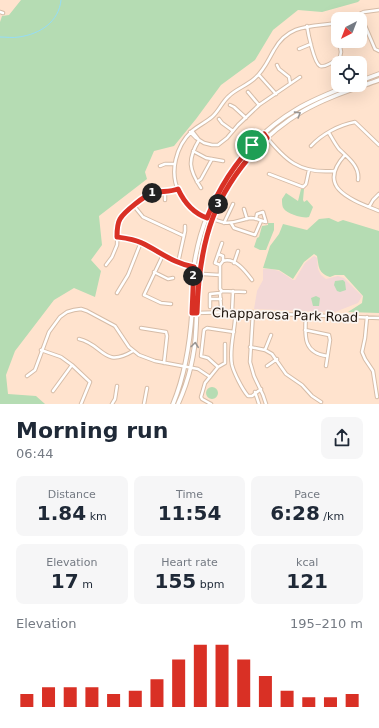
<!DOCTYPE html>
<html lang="en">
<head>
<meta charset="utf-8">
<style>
	body { margin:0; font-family:"DejaVu Sans",sans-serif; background:#f6f6f7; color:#1f2937; height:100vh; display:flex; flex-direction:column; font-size:15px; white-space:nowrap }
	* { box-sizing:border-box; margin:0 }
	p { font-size:13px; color:#747a83 }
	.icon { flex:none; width:22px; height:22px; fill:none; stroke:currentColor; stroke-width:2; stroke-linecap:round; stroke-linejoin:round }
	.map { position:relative; height:404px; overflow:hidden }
	.details { display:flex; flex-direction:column; background:#fff; flex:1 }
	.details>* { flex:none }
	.needle { width:26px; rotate:222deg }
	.buttons { position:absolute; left:331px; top:12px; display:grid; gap:8px }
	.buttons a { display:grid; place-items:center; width:36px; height:36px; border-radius:8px; background:#fff; box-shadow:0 4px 16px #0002; font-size:20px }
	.pin { position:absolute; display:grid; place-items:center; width:34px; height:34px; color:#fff; margin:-17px; border:2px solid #fff; border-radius:50%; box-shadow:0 1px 4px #0007 }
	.km { position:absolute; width:20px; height:20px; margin:-10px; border-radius:50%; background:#222; color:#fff; font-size:11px; line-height:20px; text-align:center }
	.round { display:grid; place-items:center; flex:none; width:42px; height:42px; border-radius:8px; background:#f6f6f7 }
	.headline { display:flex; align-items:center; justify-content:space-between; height:68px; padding:0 16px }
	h1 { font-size:22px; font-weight:600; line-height:30px }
	.figures { display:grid; grid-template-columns:repeat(3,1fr); gap:6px; height:68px; padding:4px 16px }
	.figures div { display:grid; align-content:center; border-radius:8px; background:#f6f6f7; text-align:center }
	.figures b { font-size:20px; font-weight:600 }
	.figures small { font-size:11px; font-weight:400 }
	.figures p { font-size:11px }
	.chart { height:112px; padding:8px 16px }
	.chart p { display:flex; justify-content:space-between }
	.chart svg { width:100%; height:72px; margin-top:4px; stroke:#d93025; stroke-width:6 }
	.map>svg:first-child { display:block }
</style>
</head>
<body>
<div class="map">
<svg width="379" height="404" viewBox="0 0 379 404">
	<rect width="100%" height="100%" fill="#ffe3ce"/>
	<path fill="#f3d8d7" d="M314,256L317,258L318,269L321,275L326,279L338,276L344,278L362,296L358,303L335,312L254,309L257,291L263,280V269H271L279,271L293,280H295L305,263Z"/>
	<path fill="#b5dcb3" d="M21,0H360L358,2L322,12L298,10L273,30L255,60L221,85L196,119L174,146L154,151L145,172L147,179L99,216L102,245L91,260L101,271L95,297L74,288L54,300L15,351L6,375L8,394L36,396L45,404H0V22L2,16L9,15Z
		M301,189H304L303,200L304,202L307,200L313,207L309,217C305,219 287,214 284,209C282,207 282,203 282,199L286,193L298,201Z
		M329,218L338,222L343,220L379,231V313L348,312L362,303L363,296L344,275H335L330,277C318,273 319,267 317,256L314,254L304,262L293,279L279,270L263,268L270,246L279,234L283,224L307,230L319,219Z
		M268,223H274V230L266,250H260L254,247L257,238L259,237L262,226L268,225Z
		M343,280L345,282L346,290L340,292L337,291L334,285L335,281Z
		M316,296L320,298L319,306H313L311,298Z
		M206 393a6 6 0 1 1 12 0a6 6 0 1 1-12 0Z"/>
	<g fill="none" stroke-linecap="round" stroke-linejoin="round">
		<path stroke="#95ddf8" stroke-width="1" d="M0,37C6,37 13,38 19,37C40,34 59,22 61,0"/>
		<defs>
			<path id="minor" d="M0,12L3,13
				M360,14L375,49L379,51
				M349,19L364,12L379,10
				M335,23L338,36
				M307,26C308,33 314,63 320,66C325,68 336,60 340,57L341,52L339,41
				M299,49L311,44
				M277,65L279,69L289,77L290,83
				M259,75L276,94
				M248,92L259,105
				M230,105L234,107L246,118
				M219,119L222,123L233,131
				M192,131L199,140
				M190,132L196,138L204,143L212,145H218L227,138L238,125L259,105L300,77
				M329,133C332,138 335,144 339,149C348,158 360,166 358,180
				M264,134C285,160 299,174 334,171
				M199,140C187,160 189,170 201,188
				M311,146C322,134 339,125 355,122L379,145
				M193,151L206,158L223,161
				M345,155C315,188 352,200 379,211
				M160,166L165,164H175
				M269,174L303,187L306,184L309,170
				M197,182L201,179L212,159
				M165,192V200
				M134,206L143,217L184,236
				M369,207L373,200L379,194
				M244,209L247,219
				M256,219L257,214L263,212L266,222C261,221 257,218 251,218C241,219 233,225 222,222C203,217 189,209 179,192C169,172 176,146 192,131C198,126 206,122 212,117C219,111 222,102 229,96C236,89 246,86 254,79C264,71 268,60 274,50C289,23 312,27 338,23
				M224,223L233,204
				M231,223L234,228L255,235L261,221
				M117,237L129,239L141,242L170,259L188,266L200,267
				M218,254L223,256V261
				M163,255L144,295L161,303L171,304
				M223,261C235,257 246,272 252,280
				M178,263L185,231V226
				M234,263L238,251
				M106,265L112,257L117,245L118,223L123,214L147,195L153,193L170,192L178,189
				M220,265L215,263L222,243
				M154,272L168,279L173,278
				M203,274L220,275
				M222,291L245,292
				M117,293L128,275L141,242
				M210,299H221
				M210,307V294L220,293
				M221,307L220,293L222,291L220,289V265L223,261
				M232,312L233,291
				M253,312L250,362L254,376L263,395L266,404
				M196,313L232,312L379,318
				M306,315C305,334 302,353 327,356
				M367,317L365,338L362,352L365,359L373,371L377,397
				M235,320C234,334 229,350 232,365C234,373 242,389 248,396H252L261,389
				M141,328L166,332L167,336L164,363
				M305,330L329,335L330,340L326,366
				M79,339C103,344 103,369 133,351
				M250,347L265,350L272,354L286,374L302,385L312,396L321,402
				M41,350L61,357L72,365L90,382L81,404
				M265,350L271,335
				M267,366L277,359
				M218,367L208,358L201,356L204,330L207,328L234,332
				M27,376L35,370L49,332L60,317L67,312L74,310L81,309L87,311L115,326L129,347L139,355L155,361L198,369L210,377
				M53,391L72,365
				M255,392L259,404
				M112,404L115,399L117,386
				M144,404L147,388
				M211,404L202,399L201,397L205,383L218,367L225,363V344"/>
			<path id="major" d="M360,81L379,74
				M173,404C185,375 190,343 192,312C193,297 192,282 194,266C203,202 241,142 297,109C314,99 332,92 350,85
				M178,404C189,380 195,354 196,328C197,312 197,295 198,279C206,209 242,147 303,111C327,97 354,89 379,80"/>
		</defs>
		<use href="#minor" stroke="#d6bca7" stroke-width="4.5"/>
		<use href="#major" stroke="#d6bca7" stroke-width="5.5"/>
		<use href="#minor" stroke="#fff" stroke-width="2.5"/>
		<use href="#major" stroke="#fff" stroke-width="3.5"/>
	</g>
	<defs><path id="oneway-chevron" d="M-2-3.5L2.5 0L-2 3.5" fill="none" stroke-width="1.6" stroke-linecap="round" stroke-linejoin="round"/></defs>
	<g stroke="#999592">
		<use href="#oneway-chevron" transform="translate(298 114) rotate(-32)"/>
		<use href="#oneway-chevron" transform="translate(195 345) rotate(-83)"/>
	</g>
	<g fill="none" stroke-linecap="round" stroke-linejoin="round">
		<defs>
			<path id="route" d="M264,134L267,138C214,191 199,239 197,313H192L194,267C174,264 159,251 142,243C134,239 125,238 117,237C117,231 117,224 120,219C124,212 145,195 153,193C161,191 170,192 178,189C184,202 193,213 207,218C220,185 238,158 264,134Z"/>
		</defs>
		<use href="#route" stroke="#fff" stroke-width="8"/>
		<use href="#route" stroke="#d93025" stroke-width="5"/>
	</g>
	<g text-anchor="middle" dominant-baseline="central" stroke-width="3.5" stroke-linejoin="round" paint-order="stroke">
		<g font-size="13" fill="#1d130c" stroke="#fbf5f1">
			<text transform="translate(285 315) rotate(2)">Chapparosa Park Road</text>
		</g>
	</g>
</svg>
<div class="buttons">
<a><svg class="needle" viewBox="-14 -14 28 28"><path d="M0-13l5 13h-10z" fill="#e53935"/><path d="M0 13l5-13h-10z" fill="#747a83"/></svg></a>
<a><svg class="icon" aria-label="locate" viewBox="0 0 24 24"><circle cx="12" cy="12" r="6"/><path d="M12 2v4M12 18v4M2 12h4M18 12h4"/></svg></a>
</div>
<div class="pin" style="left:252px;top:145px;background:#1e9e55"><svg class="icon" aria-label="arrive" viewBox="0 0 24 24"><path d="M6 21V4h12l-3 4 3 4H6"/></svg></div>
<b class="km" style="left:152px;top:193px">1</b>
<b class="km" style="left:193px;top:276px">2</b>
<b class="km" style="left:218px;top:204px">3</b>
</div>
<section class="details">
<div class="headline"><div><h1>Morning run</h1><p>06:44</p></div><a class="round"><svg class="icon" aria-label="share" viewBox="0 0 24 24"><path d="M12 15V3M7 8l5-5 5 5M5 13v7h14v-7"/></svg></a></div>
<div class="figures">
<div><p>Distance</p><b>1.84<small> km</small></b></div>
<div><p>Time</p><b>11:54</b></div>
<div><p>Pace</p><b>6:28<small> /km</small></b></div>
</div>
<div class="figures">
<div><p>Elevation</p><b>17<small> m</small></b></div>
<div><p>Heart rate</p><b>155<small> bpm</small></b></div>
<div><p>kcal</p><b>121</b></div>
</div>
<div class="chart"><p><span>Elevation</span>195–210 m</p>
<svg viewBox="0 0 160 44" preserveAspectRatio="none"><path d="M5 44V36M15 44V32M25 44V32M35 44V32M45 44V36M55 44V34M65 44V27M75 44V15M85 44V6M95 44V6M105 44V15M115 44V25M125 44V34M135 44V38M145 44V38M155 44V36"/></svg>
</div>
</section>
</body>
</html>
